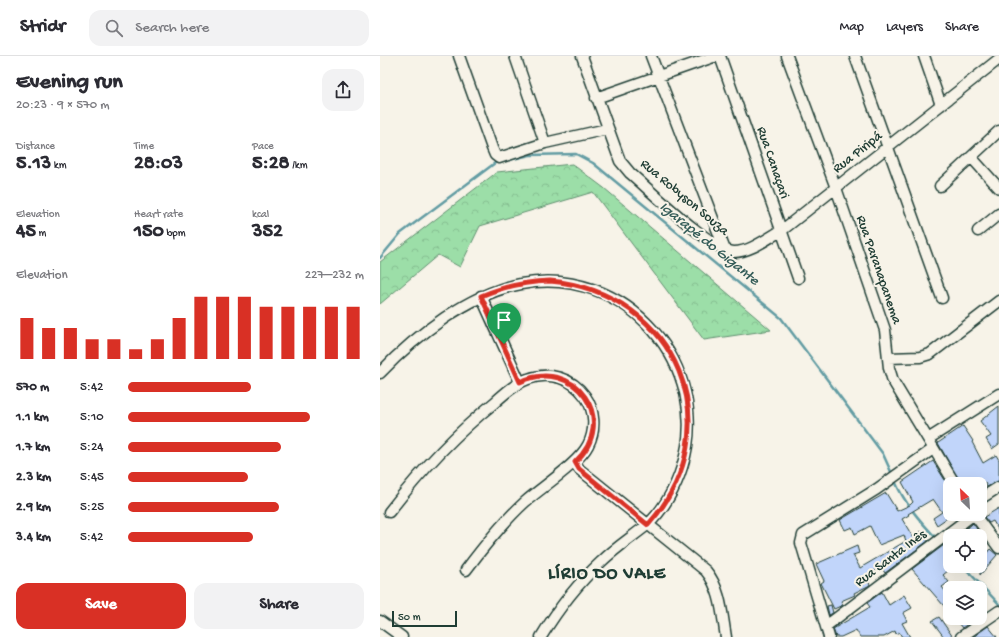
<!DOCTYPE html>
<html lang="en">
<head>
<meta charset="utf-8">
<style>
	body { margin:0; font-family:"Gochi Hand",sans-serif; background:#f2f2f3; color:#2b2b33; height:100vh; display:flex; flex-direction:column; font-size:15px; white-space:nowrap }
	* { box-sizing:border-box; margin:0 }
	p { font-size:13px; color:#7c7c81 }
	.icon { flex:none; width:22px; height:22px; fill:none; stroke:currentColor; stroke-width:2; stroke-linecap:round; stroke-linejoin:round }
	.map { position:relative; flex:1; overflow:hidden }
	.drawer { display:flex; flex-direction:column; background:#fff; width:380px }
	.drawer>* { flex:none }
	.needle { width:26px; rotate:335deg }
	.tools { position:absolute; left:563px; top:421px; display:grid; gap:8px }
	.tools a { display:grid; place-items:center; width:44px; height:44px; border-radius:8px; background:#fff; box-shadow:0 4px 16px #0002; font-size:20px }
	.scale { position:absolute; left:12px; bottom:10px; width:65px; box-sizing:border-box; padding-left:4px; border:2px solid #1f3d34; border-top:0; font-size:11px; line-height:14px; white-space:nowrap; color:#1f3d34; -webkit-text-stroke:3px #f7f3e8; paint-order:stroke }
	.pin { position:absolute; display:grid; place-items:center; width:34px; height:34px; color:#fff; margin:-41px -17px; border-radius:50% 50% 50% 0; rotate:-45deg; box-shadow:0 0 4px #0007 }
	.pin .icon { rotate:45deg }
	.round { display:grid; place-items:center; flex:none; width:42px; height:42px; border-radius:12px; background:#f2f2f3 }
	.overview { display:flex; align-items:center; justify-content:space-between; height:68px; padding:0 16px }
	h1 { font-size:22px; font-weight:800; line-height:30px }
	.metrics { display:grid; grid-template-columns:repeat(3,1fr); gap:6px; height:68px; padding:4px 16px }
	.metrics div { display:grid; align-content:center }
	.metrics b { font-size:20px; font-weight:800 }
	.metrics small { font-size:11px; font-weight:400 }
	.metrics p { font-size:11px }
	.chart { height:112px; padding:8px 16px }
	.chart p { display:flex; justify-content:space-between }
	.chart svg { width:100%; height:72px; margin-top:4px; stroke:#d93025; stroke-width:6 }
	.button { display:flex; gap:8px; margin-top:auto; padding:8px 16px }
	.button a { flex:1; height:46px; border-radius:12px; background:#d93025; color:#fff; font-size:16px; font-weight:800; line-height:46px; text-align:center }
	.button a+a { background:#f2f2f3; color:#2b2b33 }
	ul { padding:0 16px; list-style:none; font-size:13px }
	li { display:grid; grid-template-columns:64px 48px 1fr; align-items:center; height:30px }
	li i { height:10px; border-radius:5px; background:#d93025 }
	header { display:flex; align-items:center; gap:24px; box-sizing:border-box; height:56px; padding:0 20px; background:#fff; border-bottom:1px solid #e1e1e2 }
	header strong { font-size:19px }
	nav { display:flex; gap:22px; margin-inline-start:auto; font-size:14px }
	.search { width:280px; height:36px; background:#f2f2f3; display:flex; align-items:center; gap:10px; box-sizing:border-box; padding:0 14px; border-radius:12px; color:#7c7c81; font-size:15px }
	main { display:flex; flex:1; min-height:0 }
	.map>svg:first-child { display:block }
</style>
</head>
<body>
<header>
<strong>Stridr</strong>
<div class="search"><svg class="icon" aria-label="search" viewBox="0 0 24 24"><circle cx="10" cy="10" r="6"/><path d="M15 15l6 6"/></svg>Search here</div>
<nav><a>Map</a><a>Layers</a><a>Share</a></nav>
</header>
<main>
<section class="drawer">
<div class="overview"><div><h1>Evening run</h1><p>20:23 · 9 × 570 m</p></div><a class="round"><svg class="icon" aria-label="share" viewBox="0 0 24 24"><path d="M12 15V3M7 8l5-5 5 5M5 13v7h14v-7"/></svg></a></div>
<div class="metrics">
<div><p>Distance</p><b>5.13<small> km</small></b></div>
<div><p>Time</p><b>28:03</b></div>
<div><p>Pace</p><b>5:28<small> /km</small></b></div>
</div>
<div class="metrics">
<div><p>Elevation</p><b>45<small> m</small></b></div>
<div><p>Heart rate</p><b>150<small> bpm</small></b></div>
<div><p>kcal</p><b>352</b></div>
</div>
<div class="chart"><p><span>Elevation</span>227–232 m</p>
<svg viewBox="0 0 160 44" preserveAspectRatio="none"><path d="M5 44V19M15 44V25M25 44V25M35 44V32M45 44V32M55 44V38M65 44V32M75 44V19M85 44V6M95 44V6M105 44V6M115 44V12M125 44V12M135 44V12M145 44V12M155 44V12"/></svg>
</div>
<ul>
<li><b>570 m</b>5:42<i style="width:52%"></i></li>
<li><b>1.1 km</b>5:10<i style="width:77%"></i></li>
<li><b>1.7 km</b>5:24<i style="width:65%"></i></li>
<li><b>2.3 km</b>5:45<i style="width:51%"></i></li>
<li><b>2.9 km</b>5:25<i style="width:64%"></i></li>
<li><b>3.4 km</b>5:42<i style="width:53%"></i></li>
</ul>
<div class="button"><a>Save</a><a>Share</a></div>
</section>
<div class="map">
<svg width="619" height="581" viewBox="0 0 619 581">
	<defs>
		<pattern id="forest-crowns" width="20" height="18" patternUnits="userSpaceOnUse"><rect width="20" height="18" fill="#9cdea8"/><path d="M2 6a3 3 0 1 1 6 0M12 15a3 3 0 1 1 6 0" fill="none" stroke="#86bf91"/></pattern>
	</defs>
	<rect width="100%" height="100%" fill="#f7f3e8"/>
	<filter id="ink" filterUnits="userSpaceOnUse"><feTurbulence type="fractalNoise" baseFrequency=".025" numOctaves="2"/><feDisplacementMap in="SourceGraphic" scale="8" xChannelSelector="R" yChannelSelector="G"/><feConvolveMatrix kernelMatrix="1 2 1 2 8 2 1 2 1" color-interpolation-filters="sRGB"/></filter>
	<g filter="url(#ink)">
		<path fill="url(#forest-crowns)" stroke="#5e8e6e" d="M192,108L224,132L391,274L324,284L213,136L100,170L80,211L58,199L0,248V206L117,116Z"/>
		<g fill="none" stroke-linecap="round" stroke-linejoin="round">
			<path stroke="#629ca3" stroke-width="2.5" d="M129,104L150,99L196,98L213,107L401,262L503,398L512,418
				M0,202L20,178L115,107L120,106
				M515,425C524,447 541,466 557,483
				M583,510L619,548"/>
		</g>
		<path fill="#c1d5fa" stroke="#1f3d34" d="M619,350V388L612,393L606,383L611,380L600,365Z
			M583,370L593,385L592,386L603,407L616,399L619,404V425L607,431L605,427L594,428L591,424L581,428L558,387Z
			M553,405L570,432V460L557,469L553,462L562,456L553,443L528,458L529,459L522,463L531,478L533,481L541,475L548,485L505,517L501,511L486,520L490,529L474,537L475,539L461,545L463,549L454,553L441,527L444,525L436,508L477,490L479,497L473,499L480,512L526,485L524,479L499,489L490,470L475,478L472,471L465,474L460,464L506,437L517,455L530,449L533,446L522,426Z
			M619,452V475L613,465L609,467L604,461Z
			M593,467L597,473L590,480H579Z
			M564,489L570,496V503L564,508L569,514L563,519L569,526L562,531L570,541V557L532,513Z
			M610,493L617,499L600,519V505Z
			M502,536L509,549L524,539L532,552L523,557L527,565L522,567L530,581H522L519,576L516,578L515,575L504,581H480L476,574L461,581H456L453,573L490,551L487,547Z
			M451,549L453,557L449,559L447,550Z
			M559,561L573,581H564L552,565Z
			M574,562H597L582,572Z
			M608,570L617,581H593Z"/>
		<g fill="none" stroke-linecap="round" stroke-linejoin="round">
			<defs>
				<path id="minor" d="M79,0L112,92L115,99L119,102L165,87L227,73
					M135,0L165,87
					M202,0L240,105L250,117C269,133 332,195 354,196C370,196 388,182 401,175L619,3
					M271,0L345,194
					M340,0L418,222
					M407,0L456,132L505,274L509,312L513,325L575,428
					M475,0L562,242
					M544,0L561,49
					M216,42L336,0
					M591,101L619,132
					M560,130L619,75
					M598,175L619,158
					M101,240L140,326
					M508,302L540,301L550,298L619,245
					M0,317C35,280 90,237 141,228C246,208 334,310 302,411C296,431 283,455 267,469C251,482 235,492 221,506C197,528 178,553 161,581
					M548,383L619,338
					M195,406L199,413L326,515C341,533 342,558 346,581
					M600,443L619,431
					M9,456C40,416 74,379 114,347C124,338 136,327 148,323C169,315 192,322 205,340C215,354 216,374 208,389C199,407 162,431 145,446C123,466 104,490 86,514
					M594,458L619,492
					M0,565L22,581
					M446,570L594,458
					M449,581L421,487L423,479L497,433L553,393
					M581,581L619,555"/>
			</defs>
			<use href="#minor" stroke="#1f3d34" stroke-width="13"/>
			<use href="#minor" stroke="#f7f3e8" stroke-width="10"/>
		</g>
	</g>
	<g fill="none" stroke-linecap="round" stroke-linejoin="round" filter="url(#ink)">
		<defs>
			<path id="route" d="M170,225C297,236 354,373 268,469L199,413L195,406C240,365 195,300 140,326L101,240C124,230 145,226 170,225Z"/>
		</defs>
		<use href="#route" stroke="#fff" stroke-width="8"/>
		<use href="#route" stroke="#d93025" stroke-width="5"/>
	</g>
	<g text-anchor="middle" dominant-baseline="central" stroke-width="4" stroke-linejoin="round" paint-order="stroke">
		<g font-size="14" fill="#1f3d34" stroke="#f7f3e8">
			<text transform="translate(478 97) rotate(-38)">Rua Piripá</text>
			<text transform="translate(392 107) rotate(71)">Rua Canaçari</text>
			<text transform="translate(304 142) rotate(40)">Rua Robyson Souza</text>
			<text transform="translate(498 214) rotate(71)">Rua Paranapanema</text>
			<text transform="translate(511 503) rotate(-37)">Rua Santa Inês</text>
		</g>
		<g font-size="15" font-style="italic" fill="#355d59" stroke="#f7f3e8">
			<text transform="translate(329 188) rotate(39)">Igarapé do Gigante</text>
		</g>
		<g font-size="18" font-weight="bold" letter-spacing="1" fill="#1f3d34" stroke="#f7f3e8">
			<text x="227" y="518">LÍRIO DO VALE</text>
		</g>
	</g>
</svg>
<div class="tools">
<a><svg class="needle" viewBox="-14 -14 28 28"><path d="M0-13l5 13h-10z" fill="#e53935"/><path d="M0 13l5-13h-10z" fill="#7c7c81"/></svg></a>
<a><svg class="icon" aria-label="locate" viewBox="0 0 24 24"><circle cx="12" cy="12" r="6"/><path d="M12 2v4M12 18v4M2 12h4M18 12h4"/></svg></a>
<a><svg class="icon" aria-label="layers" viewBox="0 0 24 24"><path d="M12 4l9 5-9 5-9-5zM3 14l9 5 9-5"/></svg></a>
</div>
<div class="scale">50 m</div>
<div class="pin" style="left:124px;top:288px;background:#1e9e55"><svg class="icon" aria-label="arrive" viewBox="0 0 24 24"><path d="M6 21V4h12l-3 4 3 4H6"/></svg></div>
</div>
</main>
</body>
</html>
